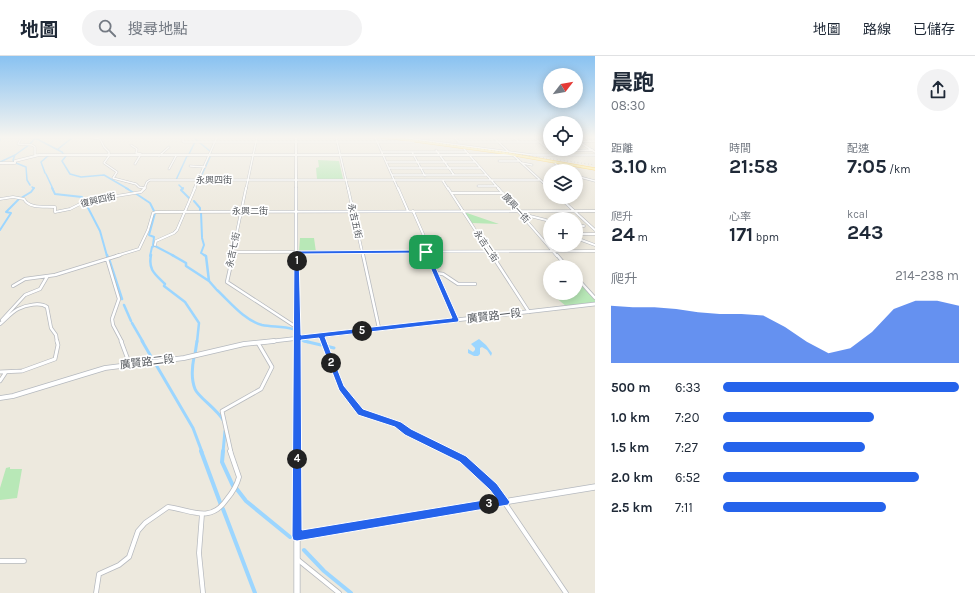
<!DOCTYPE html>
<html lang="zh-TW">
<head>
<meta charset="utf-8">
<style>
	body { margin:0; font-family:Karla,"Noto Sans TC",sans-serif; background:#f2f2f3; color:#1f2937; height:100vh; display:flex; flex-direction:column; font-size:15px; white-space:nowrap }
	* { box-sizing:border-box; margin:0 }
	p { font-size:13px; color:#747a83 }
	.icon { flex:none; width:22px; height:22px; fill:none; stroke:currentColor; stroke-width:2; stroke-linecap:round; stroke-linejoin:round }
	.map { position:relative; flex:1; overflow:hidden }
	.drawer { display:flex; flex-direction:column; background:#fff; width:380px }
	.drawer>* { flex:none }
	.needle { width:26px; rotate:59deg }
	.buttons { position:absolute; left:543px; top:12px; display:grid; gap:8px }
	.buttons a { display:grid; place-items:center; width:40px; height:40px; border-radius:50%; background:#fff; box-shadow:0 2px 10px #0003; font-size:20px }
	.pin { position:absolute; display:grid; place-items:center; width:34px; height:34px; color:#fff; margin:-17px; border-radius:8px; box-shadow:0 2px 6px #0006 }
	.km { position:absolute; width:20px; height:20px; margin:-10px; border-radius:50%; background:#222; color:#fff; font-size:11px; line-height:20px; text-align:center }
	.round { display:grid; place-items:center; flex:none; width:42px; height:42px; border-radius:21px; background:#f2f2f3 }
	.headline { display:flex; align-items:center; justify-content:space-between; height:68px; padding:0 16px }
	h1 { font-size:22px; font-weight:700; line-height:30px }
	.metrics { display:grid; grid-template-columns:repeat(3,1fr); gap:6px; height:68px; padding:4px 16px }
	.metrics div { display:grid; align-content:center }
	.metrics b { font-size:20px; font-weight:700 }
	.metrics small { font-size:11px; font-weight:400 }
	.metrics p { font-size:11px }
	.chart { height:112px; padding:8px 16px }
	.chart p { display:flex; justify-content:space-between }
	.chart svg { width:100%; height:72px; margin-top:4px; fill:#2563eb; opacity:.7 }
	ul { padding:0 16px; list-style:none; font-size:13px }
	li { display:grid; grid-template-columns:64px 48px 1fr; align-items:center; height:30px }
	li i { height:10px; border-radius:5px; background:#2563eb }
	header { display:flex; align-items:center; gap:24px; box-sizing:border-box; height:56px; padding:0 20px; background:#fff; border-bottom:1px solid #e0e1e3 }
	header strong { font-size:19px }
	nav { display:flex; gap:22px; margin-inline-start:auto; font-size:14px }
	.search { width:280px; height:36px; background:#f2f2f3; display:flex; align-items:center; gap:10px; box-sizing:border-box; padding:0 14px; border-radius:22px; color:#747a83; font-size:15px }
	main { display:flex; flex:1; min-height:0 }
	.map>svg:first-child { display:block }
</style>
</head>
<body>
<header>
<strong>地圖</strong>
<div class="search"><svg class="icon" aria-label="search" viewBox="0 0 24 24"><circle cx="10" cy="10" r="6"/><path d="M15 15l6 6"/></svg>搜尋地點</div>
<nav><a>地圖</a><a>路線</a><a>已儲存</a></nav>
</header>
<main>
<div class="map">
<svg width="595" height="537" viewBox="0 0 595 537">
	<rect width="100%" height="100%" fill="#ede9de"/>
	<path fill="#b8e8b7" d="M318,104L339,105L343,123H317L316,112L319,111Z
		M464,156L499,168L472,167Z
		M300,182H314L316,196H299Z
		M576,231H584L595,244V246L566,250L550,237H576Z
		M10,411V413H22L17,442L0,444V432L6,412Z"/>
	<path fill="#9cd6ff" d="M479,283L486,289L492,297L491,300L487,294L482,291L480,292V298L478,300H474L468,297V293L473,296L475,294V292L471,288Z"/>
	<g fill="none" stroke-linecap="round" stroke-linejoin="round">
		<path stroke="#9cd6ff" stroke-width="1.5" d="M193,81L199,86
			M35,82L62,96L64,99
			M0,84L1,81
			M199,86L211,96
			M30,88L36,81
			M60,95L58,93L73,81
			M66,100L62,105L70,118L81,121L104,119L128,133
			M188,100L195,86
			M0,106L15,99
			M15,107L13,104L15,99L29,89
			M16,107L26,111L27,124L30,129
			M45,117L41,106L49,99
			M46,118L53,133
			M176,124L187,100
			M203,124L200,123L210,101
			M179,129L183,133
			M32,131L34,132L33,133"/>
		<path stroke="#9cd6ff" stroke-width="2" d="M52,132L55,138L82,141L85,145
			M126,132L134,137
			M183,132L181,134L190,143
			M135,137L150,147L154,155
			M21,142L31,136L34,132
			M194,145L200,152V155
			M85,146L100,175L107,200
			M201,156L202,181
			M0,174L11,157L6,156L20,142
			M202,182L204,189L201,197L206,200
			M153,189L154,181L149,179L155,157
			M155,190L174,200
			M150,200L152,191L154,190"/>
		<path stroke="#9cd6ff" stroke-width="2.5" d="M107,199L108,202
			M151,199C148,214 155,218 165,228L164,230L185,246L199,267L197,286
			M172,199L186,207V210L209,225L216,233
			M204,199L206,200L209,225
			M109,203L122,243
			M217,234C230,246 244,264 262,269C272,271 283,270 293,273
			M124,249L131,265
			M132,267L143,286
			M301,284L308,286"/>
		<path stroke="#9cd6ff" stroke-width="3" d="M142,285L153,304
			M304,285L321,289
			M326,290L334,292
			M195,298L197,285
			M194,301C192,311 191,323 195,333C198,341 217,353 223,364
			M155,307L193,372L202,396
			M223,396L225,375"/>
		<path stroke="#9cd6ff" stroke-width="4" d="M201,395L221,449
			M223,395L222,406L233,430
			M236,432L246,445L290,481
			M223,453L255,537
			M304,494L324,515L351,537"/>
		<defs>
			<path id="street-far4" d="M22,81L18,88L32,89L35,91V99H37
				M89,81L100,83L104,91L109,96V100L104,107L117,116L113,122L136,128L139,131L144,132
				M183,81V86H414
				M336,81L348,133
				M375,81L398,133
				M398,81L532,99
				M454,81L459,86
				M493,81L509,96
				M513,81L518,85
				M533,81L556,99
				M584,81L590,85
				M576,84L595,96
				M458,86H550
				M578,86L595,85
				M131,89L137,93L136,97L141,98L135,108
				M464,93L499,133
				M436,94L454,119
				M562,95L593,94
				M382,96H466
				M412,96L425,120
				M513,99L550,133
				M532,99H595
				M159,100L169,91
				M499,105H520
				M386,106H476
				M522,107L532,109
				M555,107L564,115
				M190,110L205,111
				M389,112H481
				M169,113L176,100
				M392,119H487
				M576,120L595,125
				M443,125L448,133
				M478,130H496
				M144,133L147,126L150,124H540
				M194,133L217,81
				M246,133L257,81"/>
			<path id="street-far3" d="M348,132L363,200
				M398,132L408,155
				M448,132L492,200
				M498,132L557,200
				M452,137H503
				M559,141L595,174
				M0,143L13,141L24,143C29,153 45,150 55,151V156L70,153L86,145L141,136L145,132
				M413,155L431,196
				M522,158L546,164L550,167
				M576,170H584
				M576,171L582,177
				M576,178H595
				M576,182L595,189
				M155,189L156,185L174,177L177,174L195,132
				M233,196L595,195
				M426,196L428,200
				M116,200L139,193L148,174L153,157L156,156L595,155
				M232,200L246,132"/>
			<path id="street-far2" d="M233,199L227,226L296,271
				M363,199L379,272
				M427,199L456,264
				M492,199L529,256
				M557,199L567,211
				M107,203L119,243L112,263L113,269L122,286
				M436,217L443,218L458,228H475
				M576,221L595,242
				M13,230L25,223L55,219L120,199
				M2,264L25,239L40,233L47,221
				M0,268C6,263 12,256 18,253C26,249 40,246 47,251L51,272L56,279L57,286
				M321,279L323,286"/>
			<path id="street-far1" d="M121,285L130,309
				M323,285L332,310L341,330L361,356L398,368L408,376L448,396
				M0,316L22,315L55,303L58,289L57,285
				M0,325L6,316
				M231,396L222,355L261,333L272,311L258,287"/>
			<path id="street" d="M446,395L463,403L494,431L566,537
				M202,458L199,497L203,537
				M297,503L339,537
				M0,505H24
				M96,537L99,518L119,509L129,501L138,475L145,467L168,451C192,454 210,468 227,443C232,437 237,429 239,421L230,395"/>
			<path id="secondary-far4" d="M296,81V133
				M0,107H15V105L39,99H513"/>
			<path id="secondary-far3" d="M296,132V200"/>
			<path id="secondary-far2" d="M296,199V286
				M265,286L595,248"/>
			<path id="secondary-far1" d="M296,285L297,396
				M0,342L13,340L105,312L184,302L244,288L274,285"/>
			<path id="secondary" d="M297,395V537
				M297,480L595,431"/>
			<path id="primary" d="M381,81L389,82
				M386,81L504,97L595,113"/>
		</defs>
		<use href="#street-far4" stroke="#b7babf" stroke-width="2.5"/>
		<use href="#street-far3" stroke="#b7babf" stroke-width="3"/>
		<use href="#street-far2" stroke="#b7babf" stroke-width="4"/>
		<use href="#street-far1" stroke="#b7babf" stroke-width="4.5"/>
		<use href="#street" stroke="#b7babf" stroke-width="5.5"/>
		<use href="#secondary-far4" stroke="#b5b9bf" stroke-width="3"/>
		<use href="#secondary-far3" stroke="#b5b9bf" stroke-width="3.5"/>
		<use href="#secondary-far2" stroke="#b5b9bf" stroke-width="4.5"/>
		<use href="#secondary-far1" stroke="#b5b9bf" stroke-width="5.5"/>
		<use href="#secondary" stroke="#b5b9bf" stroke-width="7"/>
		<use href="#primary" stroke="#ffc745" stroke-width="3"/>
		<use href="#street-far4" stroke="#fff" stroke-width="1.5"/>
		<use href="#street-far3" stroke="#fff" stroke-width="2"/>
		<use href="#street-far2" stroke="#fff" stroke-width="2.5"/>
		<use href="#street-far1" stroke="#fff" stroke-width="3"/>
		<use href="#street" stroke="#fff" stroke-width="4"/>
		<use href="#secondary-far4" stroke="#fff" stroke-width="2"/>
		<use href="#secondary-far3" stroke="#fff" stroke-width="2.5"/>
		<use href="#secondary-far2" stroke="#fff" stroke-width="3"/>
		<use href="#secondary-far1" stroke="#fff" stroke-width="4"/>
		<use href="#secondary" stroke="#fff" stroke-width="5.5"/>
		<use href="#primary" stroke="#ffeea1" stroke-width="2"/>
		<path stroke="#b3b4b4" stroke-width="1" stroke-dasharray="0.5 3" stroke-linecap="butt" d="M394,81L595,109"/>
	</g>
	<linearGradient id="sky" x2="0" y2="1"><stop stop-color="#89c2f1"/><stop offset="0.52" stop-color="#f7f5f0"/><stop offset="1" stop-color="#f7f5f0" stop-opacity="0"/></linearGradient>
	<rect width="595" height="156" fill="url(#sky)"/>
	<path fill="#2563eb" stroke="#fff" fill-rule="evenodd" d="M428,194L459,264L458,266L325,281L344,330L363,353L401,366L411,373L466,400L497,428L510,446L508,449L297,485L293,484L292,480L294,196L297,195ZM424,197L452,262L301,279L299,198ZM319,282L339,334L358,359L395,371L405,379L460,406L490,434L496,442L302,474L301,284Z"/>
	<g text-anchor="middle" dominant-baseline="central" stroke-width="3.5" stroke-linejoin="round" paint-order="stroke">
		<g font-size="9" fill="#585c61" stroke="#fff">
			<text x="214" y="124">永興四街</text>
			<text transform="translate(98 144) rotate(-13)">復興四街</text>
			<text transform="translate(516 152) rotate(48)">廣興一街</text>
			<text x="250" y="155">永興二街</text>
			<text transform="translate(355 165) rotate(77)">永吉五街</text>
			<text transform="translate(486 190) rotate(56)">永吉二街</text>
			<text transform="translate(233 194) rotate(-78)">永吉七街</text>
		</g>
		<g font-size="11" fill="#585c61" stroke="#fff">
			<text transform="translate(494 260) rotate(-7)">廣賢路一段</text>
			<text transform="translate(147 306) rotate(-7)">廣賢路二段</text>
		</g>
	</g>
</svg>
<div class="buttons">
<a><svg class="needle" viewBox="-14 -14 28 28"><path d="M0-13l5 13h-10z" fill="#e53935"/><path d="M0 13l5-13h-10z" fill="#747a83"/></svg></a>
<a><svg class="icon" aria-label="locate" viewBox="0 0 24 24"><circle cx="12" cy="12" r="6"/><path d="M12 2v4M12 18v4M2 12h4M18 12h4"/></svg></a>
<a><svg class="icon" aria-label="layers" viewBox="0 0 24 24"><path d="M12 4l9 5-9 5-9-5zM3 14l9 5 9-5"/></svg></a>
<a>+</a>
<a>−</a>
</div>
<div class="pin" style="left:426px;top:196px;background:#1e9e55"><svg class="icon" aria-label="arrive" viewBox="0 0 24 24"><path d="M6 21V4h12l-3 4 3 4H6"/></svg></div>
<b class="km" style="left:297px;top:205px">1</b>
<b class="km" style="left:331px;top:307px">2</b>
<b class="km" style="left:489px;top:448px">3</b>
<b class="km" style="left:297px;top:403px">4</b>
<b class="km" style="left:362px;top:275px">5</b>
</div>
<section class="drawer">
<div class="headline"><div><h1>晨跑</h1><p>08:30</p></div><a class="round"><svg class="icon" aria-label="share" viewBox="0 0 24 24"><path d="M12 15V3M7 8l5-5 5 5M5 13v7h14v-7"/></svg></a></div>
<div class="metrics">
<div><p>距離</p><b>3.10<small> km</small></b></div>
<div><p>時間</p><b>21:58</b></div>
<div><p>配速</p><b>7:05<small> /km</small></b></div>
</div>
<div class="metrics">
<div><p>爬升</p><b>24<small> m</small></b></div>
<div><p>心率</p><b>171<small> bpm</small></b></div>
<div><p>kcal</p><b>243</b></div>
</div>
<div class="chart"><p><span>爬升</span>214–238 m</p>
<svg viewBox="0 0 160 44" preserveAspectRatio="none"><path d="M0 44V9L10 10L20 10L30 11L40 13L50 14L60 14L70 15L80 22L90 31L100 38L110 35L120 25L130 11L140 6L150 6L160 9V44z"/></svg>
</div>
<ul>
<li><b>500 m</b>6:33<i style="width:100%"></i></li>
<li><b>1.0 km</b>7:20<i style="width:64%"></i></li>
<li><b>1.5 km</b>7:27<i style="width:60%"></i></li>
<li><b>2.0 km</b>6:52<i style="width:83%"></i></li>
<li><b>2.5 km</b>7:11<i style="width:69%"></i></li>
</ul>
</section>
</main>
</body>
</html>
